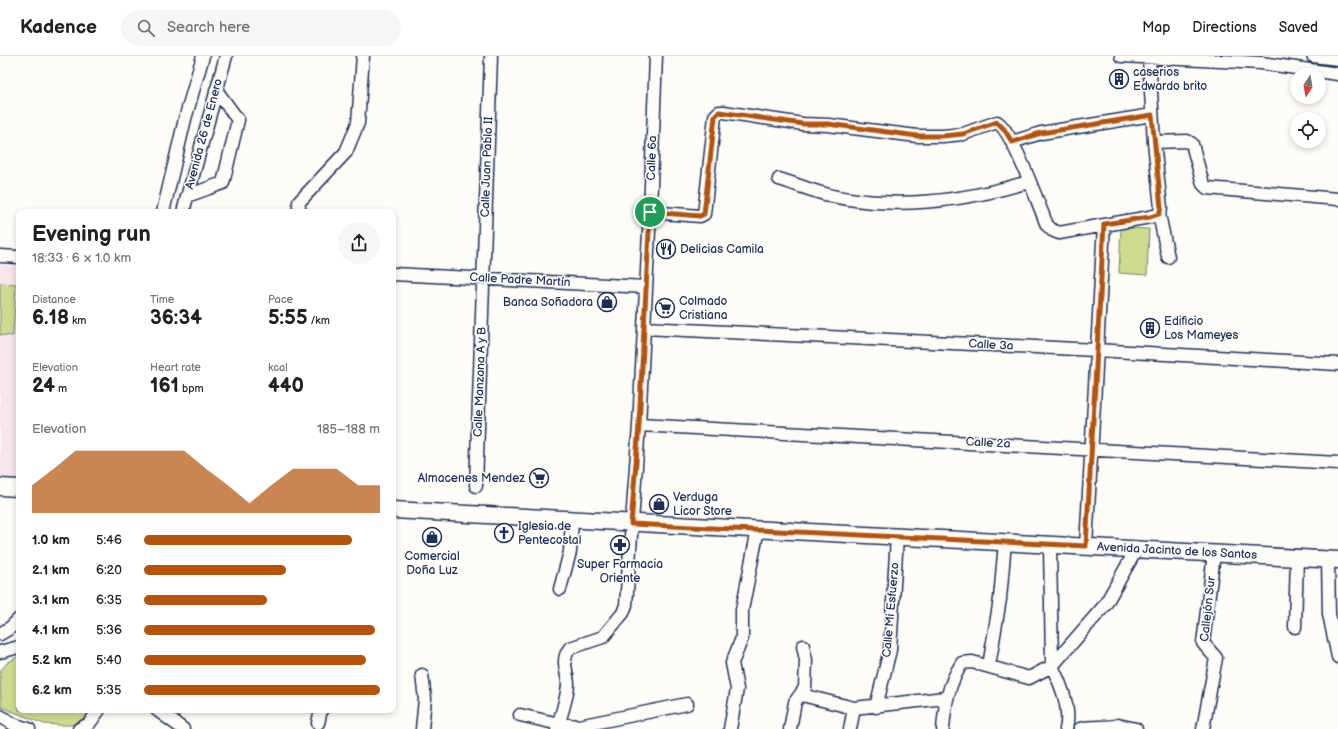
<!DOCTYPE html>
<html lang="en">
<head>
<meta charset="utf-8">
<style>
	body { margin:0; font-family:"Balsamiq Sans",sans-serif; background:#f6f6f6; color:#202124; height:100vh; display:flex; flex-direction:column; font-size:15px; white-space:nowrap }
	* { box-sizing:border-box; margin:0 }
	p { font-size:13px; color:#757577 }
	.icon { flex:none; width:22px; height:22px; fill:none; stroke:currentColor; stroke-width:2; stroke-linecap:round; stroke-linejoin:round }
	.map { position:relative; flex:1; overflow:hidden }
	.drawer { position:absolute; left:16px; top:153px; width:380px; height:504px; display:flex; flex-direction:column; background:#fff; border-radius:8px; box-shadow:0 2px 6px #0003 }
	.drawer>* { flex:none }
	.needle { width:26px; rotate:191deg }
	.controls { position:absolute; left:1290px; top:12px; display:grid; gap:8px }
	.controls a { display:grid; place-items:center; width:36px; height:36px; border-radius:50%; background:#fff; box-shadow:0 2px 6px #0003; font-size:20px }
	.pin { position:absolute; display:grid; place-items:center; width:34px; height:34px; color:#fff; margin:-17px; border:2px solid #fff; border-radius:50%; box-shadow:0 1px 4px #0007 }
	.round { display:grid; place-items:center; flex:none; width:42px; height:42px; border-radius:21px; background:#f6f6f6 }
	.overview { display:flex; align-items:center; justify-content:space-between; height:68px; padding:0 16px }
	h1 { font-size:22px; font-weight:800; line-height:30px }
	.stats { display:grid; grid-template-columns:repeat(3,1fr); gap:6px; height:68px; padding:4px 16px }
	.stats div { display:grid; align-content:center }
	.stats b { font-size:20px; font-weight:800 }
	.stats small { font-size:11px; font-weight:400 }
	.stats p { font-size:11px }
	.chart { height:112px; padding:8px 16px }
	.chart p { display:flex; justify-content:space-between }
	.chart svg { width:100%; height:72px; margin-top:4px; fill:#b45309; opacity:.7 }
	ul { padding:0 16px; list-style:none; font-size:13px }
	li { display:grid; grid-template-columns:64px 48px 1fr; align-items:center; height:30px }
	li i { height:10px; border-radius:5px; background:#b45309 }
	header { display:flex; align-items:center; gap:24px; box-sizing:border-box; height:56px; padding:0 20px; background:#fff; border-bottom:1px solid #e0e0e0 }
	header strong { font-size:19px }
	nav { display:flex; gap:22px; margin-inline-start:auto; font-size:14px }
	.search { width:280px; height:36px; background:#f6f6f6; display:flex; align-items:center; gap:10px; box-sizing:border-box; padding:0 14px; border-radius:22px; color:#757577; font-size:15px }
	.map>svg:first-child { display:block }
</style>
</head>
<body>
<header>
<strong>Kadence</strong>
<div class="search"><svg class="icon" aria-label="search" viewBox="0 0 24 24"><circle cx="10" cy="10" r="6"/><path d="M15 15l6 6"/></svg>Search here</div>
<nav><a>Map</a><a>Directions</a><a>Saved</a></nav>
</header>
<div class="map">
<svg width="1338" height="673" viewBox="0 0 1338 673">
	<rect width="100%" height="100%" fill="#fdfcf7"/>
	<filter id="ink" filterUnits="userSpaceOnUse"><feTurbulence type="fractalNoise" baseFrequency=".025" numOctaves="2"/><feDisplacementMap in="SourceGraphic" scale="8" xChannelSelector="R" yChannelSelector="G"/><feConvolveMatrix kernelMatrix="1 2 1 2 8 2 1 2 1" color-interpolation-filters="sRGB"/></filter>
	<g filter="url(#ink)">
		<path fill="#f6e5e9" d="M0,209H19V427L0,425Z"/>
		<path fill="#ceda8e" stroke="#748476" d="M1121,172L1149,173L1147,219L1119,217Z
			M0,227L16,228L13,280L0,279Z
			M19,600V654H91L87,662L78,669H59L44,668L1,651L0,615L7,607Z"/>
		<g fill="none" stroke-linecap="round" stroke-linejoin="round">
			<defs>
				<path id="minor" d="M1121,0L1261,7L1338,18
					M1313,0L1338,3
					M1149,2L1154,86L1161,152L1159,158L1168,201
					M1012,86L1041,77L1152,59
					M1154,86L1187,85L1192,88L1203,128L1207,132L1338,143
					M779,123C799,129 821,139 843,142C905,153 968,144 1028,126
					M187,140L223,127L238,64L216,34
					M163,156L185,63L203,0
					M183,156L226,0
					M299,156V146L346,96L358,67L363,0
					M650,156L700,160L704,158L715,60L719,56H724L803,68L828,69L917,80H943L963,78L997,66C1013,75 1038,148 1047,169L1052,174L1059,177L1150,161L1159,158
					M0,200L19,201
					M393,218L646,231
					M644,272L1096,294L1338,308
					M639,369L1338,407
					M476,430L491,0
					M1050,489L1052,610C1061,629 1071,652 1066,673
					M1086,490L1104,169
					M1328,503L1329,558L1338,601
					M560,533L570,496L572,464
					M1295,571L1297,501
					M0,578L10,572L19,563
					M0,596L19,591
					M989,610L1000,543L1005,486
					M802,639L854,652L945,642
					M876,651L890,594L897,481
					M157,654L183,673
					M520,659L559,668L579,670L687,648
					M0,660L15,669L29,673
					M318,667L321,654
					M79,673L89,668L99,654
					M422,673L425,643L422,619
					M557,673C561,659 567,643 568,629C568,616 560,604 570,592L603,581L623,557L626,549L639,369L650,156L656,0
					M730,673L737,633L732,607L742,582V554L758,473
					M790,673L795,646L805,632L806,604L803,590
					M850,673L854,652
					M943,673C945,648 948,629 962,607L972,606L1029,622L1052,610L1105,549L1136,494
					M1080,673C1093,669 1106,673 1118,669L1136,673
					M1203,673L1216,602L1203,587L1214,498"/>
				<path id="major" d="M0,431L19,432
					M393,454L1338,504"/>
			</defs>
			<use href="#minor" stroke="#1b2f5e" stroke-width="15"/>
			<use href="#major" stroke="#1b2f5e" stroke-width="19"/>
			<use href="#minor" stroke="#fdfcf7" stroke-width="12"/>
			<use href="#major" stroke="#fdfcf7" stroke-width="16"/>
		</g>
	</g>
	<g fill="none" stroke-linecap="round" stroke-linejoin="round" filter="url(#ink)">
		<defs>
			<path id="route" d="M719,56L803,68H828L917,80H943L963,78L997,66L1004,73L1012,86L1041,77L1152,59L1161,152L1159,158L1150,161L1104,168L1086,490L631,468L639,369L650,156L700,160L704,158L715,60Z"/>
		</defs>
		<use href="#route" stroke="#fff" stroke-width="8"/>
		<use href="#route" stroke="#b45309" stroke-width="5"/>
	</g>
	<defs>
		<symbol id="building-ring" viewBox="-11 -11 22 22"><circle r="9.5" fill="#fdfcf7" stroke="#1b2f5e" stroke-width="1.5"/><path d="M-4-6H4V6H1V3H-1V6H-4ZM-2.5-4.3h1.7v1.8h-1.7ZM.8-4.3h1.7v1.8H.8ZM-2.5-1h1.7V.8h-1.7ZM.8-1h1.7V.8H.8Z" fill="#1b2f5e"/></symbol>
		<symbol id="restaurant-ring" viewBox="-11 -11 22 22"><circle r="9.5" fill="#fdfcf7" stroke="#1b2f5e" stroke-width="1.5"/><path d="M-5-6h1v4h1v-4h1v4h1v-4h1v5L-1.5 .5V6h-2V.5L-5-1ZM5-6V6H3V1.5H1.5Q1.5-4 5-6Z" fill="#1b2f5e"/></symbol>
		<symbol id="shop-ring" viewBox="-11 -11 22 22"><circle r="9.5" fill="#fdfcf7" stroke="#1b2f5e" stroke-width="1.5"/><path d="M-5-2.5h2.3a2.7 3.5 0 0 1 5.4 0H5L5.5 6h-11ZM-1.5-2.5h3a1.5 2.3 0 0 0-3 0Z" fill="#1b2f5e"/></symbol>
		<symbol id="supermarket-ring" viewBox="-11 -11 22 22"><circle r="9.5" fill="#fdfcf7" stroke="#1b2f5e" stroke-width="1.5"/><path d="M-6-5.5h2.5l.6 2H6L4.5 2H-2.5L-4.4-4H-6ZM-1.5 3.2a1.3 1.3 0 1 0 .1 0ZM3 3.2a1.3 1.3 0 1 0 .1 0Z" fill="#1b2f5e"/></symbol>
		<symbol id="church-ring" viewBox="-11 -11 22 22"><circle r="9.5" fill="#fdfcf7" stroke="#1b2f5e" stroke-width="1.5"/><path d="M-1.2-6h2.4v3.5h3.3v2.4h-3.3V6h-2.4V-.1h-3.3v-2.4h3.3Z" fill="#1b2f5e"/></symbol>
		<symbol id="pharmacy-ring" viewBox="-11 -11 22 22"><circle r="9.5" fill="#fdfcf7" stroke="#1b2f5e" stroke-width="1.5"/><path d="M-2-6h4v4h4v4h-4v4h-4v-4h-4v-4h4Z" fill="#1b2f5e"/></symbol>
	</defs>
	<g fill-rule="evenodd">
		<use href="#building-ring" x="1108" y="12" width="22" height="22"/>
		<use href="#restaurant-ring" x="655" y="182" width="22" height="22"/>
		<use href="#shop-ring" x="596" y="235" width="22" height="22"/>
		<use href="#supermarket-ring" x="654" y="241" width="22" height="22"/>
		<use href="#building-ring" x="1139" y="261" width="22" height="22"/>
		<use href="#supermarket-ring" x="528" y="411" width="22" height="22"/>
		<use href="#shop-ring" x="648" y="437" width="22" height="22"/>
		<use href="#church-ring" x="493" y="466" width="22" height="22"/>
		<use href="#shop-ring" x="421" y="470" width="22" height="22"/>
		<use href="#pharmacy-ring" x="609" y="478" width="22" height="22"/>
	</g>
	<g text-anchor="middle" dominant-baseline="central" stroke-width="3" stroke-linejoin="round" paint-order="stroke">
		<g font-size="12" fill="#1b2f5e" stroke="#fdfcf7" text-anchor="start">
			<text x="1133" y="16">caserios<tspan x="1133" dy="14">Edwardo brito</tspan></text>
			<text x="680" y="193">Delicias Camila</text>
			<text x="679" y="245">Colmado<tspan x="679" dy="14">Cristiana</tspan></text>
			<text x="593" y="246" text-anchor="end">Banca Soñadora</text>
			<text x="1164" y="265">Edificio<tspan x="1164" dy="14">Los Mameyes</tspan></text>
			<text x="525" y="422" text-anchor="end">Almacenes Mendez</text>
			<text x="673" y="441">Verduga<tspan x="673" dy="14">Licor Store</tspan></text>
			<text x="518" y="470">Iglesia de<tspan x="518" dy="14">Pentecostal</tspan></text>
			<text x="432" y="500" text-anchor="middle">Comercial<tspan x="432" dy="14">Doña Luz</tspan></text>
			<text x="620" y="508" text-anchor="middle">Super Farmacia<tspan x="620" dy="14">Oriente</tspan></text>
		</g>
		<g font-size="12" fill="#1b2f5e" stroke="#fdfcf7">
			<text transform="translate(204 78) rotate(-75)">Avenida 26 de Enero</text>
			<text transform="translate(652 102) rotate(-88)">Calle 6a</text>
			<text transform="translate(487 111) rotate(-88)">Calle Juan Pablo II</text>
			<text transform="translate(520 224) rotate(3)">Calle Padre Martín</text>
			<text transform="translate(991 289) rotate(3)">Calle 3a</text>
			<text transform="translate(480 326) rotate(-88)">Calle Manzana A y B</text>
			<text transform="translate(988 387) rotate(3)">Calle 2a</text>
			<text transform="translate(1177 495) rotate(3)">Avenida Jacinto de los Santos</text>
			<text transform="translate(1208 553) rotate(-84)">Callejón Sur</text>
			<text transform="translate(891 554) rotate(-85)">Calle Mi Esfuerzo</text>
		</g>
	</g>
</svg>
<div class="controls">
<a><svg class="needle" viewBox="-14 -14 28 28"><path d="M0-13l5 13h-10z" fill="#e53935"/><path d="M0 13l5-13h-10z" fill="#757577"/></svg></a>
<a><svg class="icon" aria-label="locate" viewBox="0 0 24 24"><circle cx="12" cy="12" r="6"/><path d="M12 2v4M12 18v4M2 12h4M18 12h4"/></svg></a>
</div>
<div class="pin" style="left:650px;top:156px;background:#1e9e55"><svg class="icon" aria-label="arrive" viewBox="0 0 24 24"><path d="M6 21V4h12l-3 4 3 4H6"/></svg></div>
<section class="drawer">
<div class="overview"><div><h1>Evening run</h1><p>18:33 · 6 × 1.0 km</p></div><a class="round"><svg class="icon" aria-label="share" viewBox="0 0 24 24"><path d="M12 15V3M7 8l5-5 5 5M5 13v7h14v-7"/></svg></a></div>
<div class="stats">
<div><p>Distance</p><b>6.18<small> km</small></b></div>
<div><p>Time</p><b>36:34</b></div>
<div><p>Pace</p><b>5:55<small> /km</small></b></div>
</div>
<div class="stats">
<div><p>Elevation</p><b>24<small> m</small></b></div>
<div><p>Heart rate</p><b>161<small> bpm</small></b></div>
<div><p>kcal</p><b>440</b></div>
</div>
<div class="chart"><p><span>Elevation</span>185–188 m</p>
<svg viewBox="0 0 160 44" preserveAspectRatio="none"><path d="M0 44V27L10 17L20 6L30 6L40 6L50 6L60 6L70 6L80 17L90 27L100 38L110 27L120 17L130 17L140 17L150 27L160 27V44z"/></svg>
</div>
<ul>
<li><b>1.0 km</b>5:46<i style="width:88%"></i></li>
<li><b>2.1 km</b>6:20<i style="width:60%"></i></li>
<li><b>3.1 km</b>6:35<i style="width:52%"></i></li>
<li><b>4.1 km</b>5:36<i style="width:98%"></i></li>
<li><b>5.2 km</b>5:40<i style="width:94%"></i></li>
<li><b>6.2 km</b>5:35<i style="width:100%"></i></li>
</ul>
</section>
</div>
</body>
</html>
